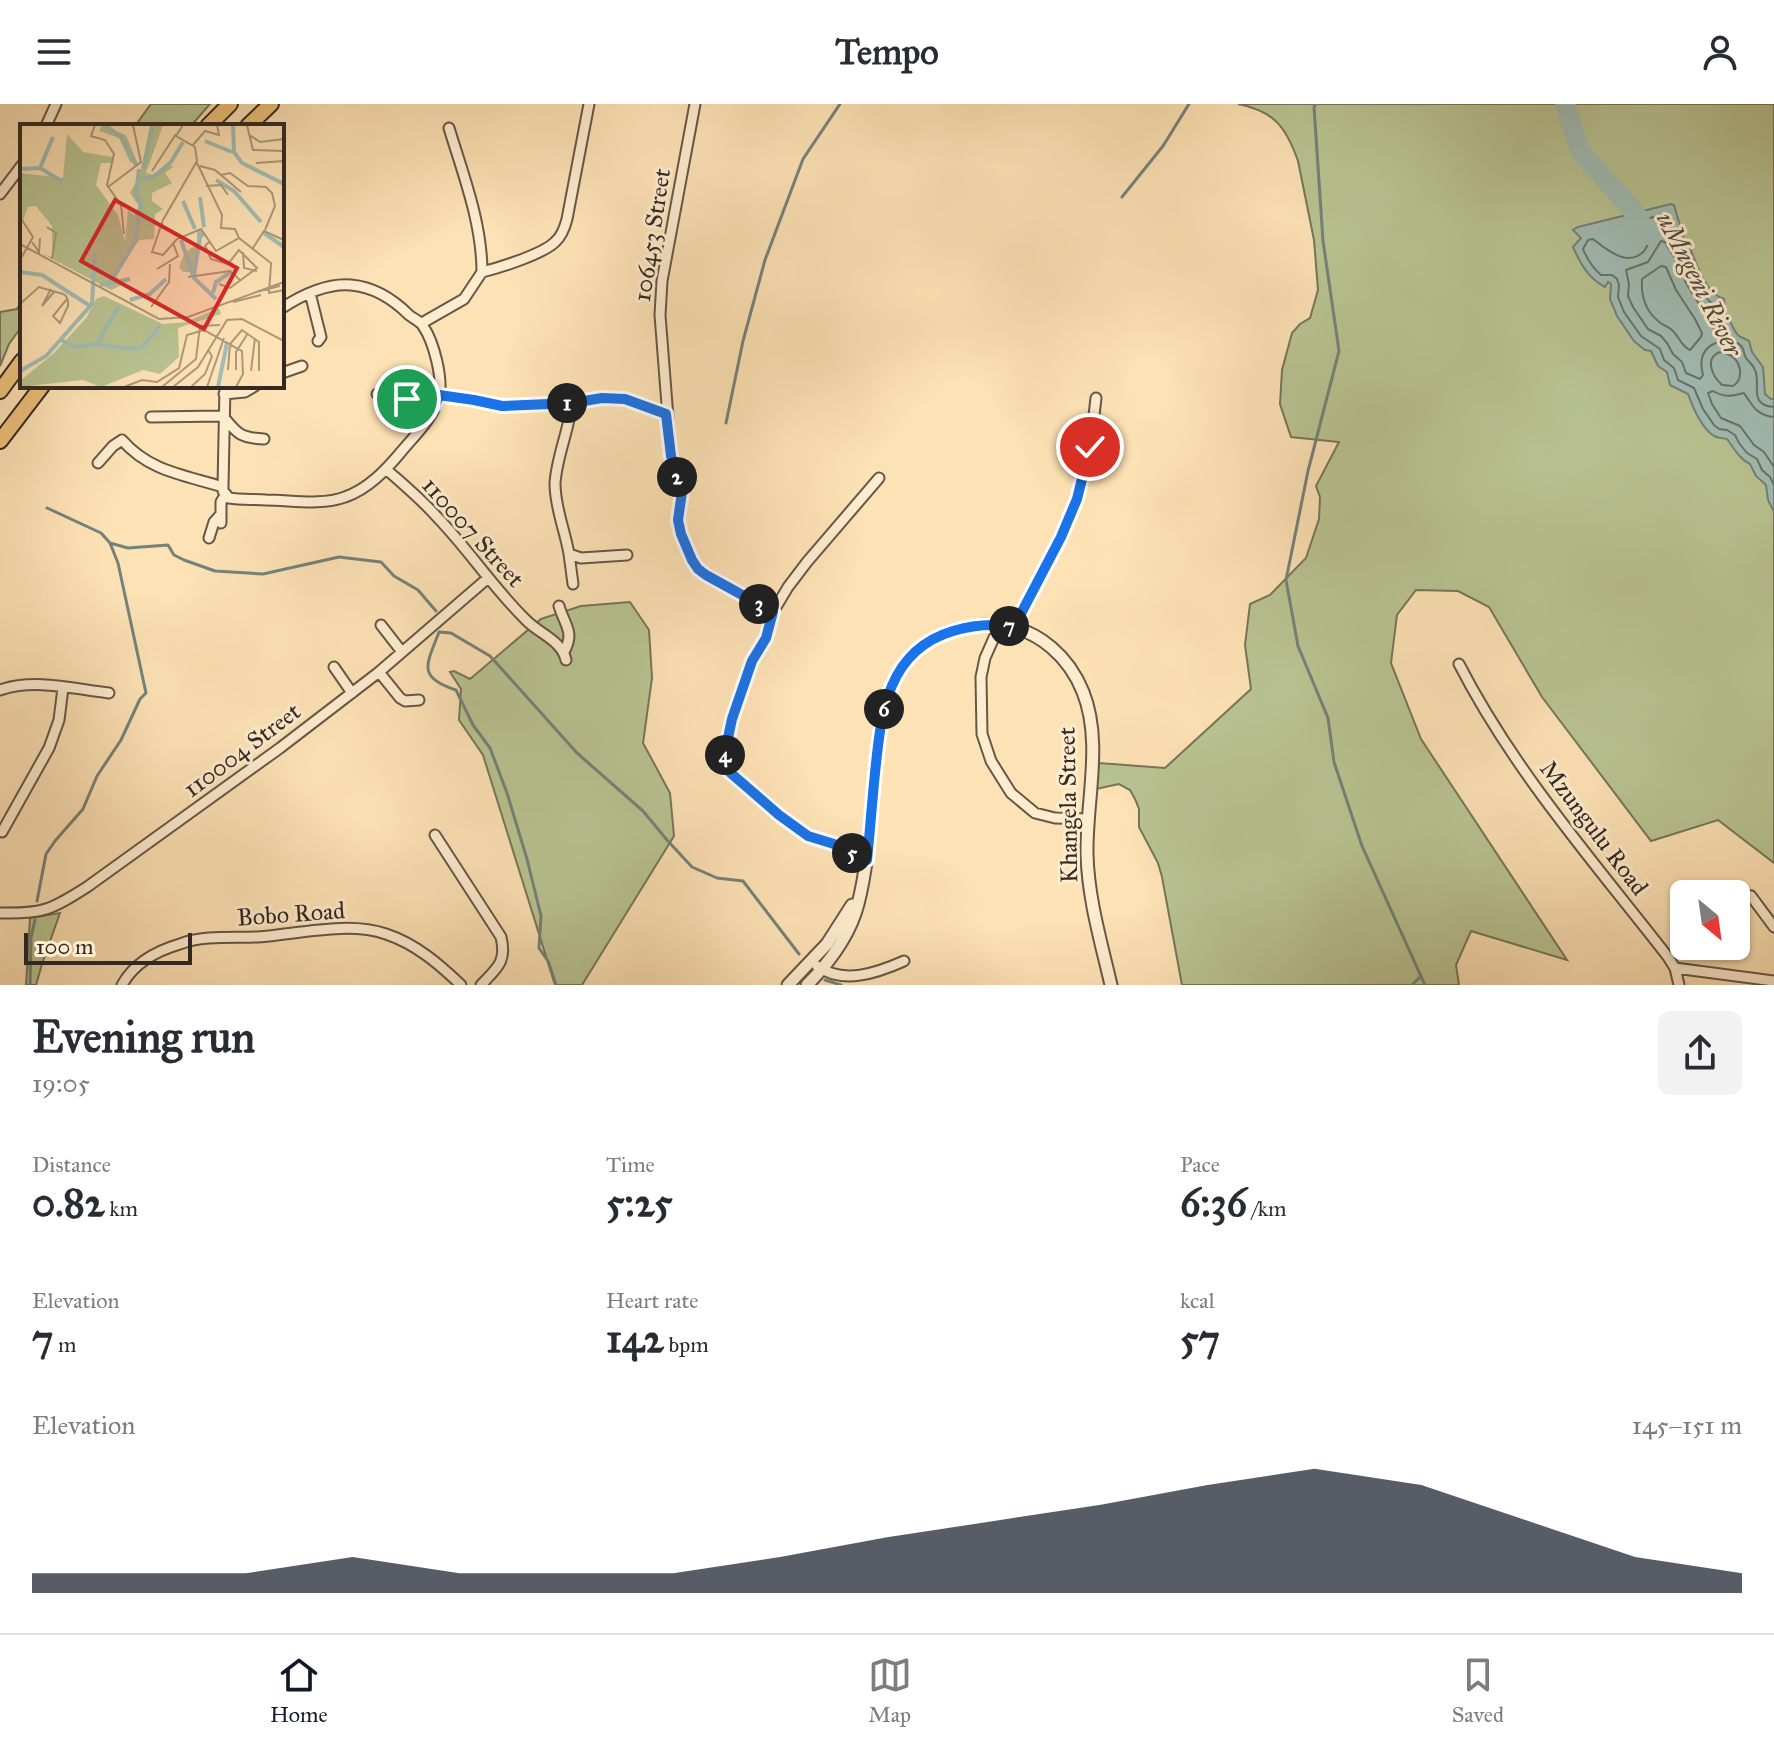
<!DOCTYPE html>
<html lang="en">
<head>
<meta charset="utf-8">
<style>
	body { margin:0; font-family:"IM FELL Great Primer",serif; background:#f2f2f3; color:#2b2b33; height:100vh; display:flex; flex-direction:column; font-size:30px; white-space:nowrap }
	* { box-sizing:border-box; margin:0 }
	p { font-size:26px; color:#7c7c81 }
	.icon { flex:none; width:44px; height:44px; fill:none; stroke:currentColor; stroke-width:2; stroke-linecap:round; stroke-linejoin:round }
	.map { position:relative; height:881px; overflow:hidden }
	.side { display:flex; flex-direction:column; background:#fff; flex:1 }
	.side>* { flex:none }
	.needle { width:52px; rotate:151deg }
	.tools { position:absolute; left:1670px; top:776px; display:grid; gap:16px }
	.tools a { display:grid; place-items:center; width:80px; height:80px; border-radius:12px; background:#fff; box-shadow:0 2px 6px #0004; font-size:40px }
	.scale { position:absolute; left:24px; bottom:20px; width:168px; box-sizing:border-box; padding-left:8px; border:4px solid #342922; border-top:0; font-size:22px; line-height:28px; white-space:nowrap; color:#342922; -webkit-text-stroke:6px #feeccf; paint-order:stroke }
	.pin { position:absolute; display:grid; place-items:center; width:68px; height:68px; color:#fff; margin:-34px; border:4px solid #fff; border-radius:50%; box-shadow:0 2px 8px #0007 }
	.km { position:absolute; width:40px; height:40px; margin:-20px; border-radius:50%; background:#222; color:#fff; font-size:22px; line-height:40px; text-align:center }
	.round { display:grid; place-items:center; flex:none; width:84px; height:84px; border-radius:12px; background:#f2f2f3 }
	.head { display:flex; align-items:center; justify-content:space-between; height:136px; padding:0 32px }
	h1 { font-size:44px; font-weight:700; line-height:60px }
	.stats { display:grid; grid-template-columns:repeat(3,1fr); gap:12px; height:136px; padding:8px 32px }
	.stats div { display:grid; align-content:center }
	.stats b { font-size:40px; font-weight:700 }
	.stats small { font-size:22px; font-weight:400 }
	.stats p { font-size:22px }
	.chart { height:224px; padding:16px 32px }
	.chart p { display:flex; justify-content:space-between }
	.chart svg { width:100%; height:144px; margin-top:8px; fill:#111827; opacity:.7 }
	header { display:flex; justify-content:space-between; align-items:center; height:104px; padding:0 32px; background:#fff; font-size:36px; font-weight:700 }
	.tabs { display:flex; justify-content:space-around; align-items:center; height:112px; border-top:2px solid #e1e1e2; background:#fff; font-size:22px; color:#7c7c81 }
	.tabs a { display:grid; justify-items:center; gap:4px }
	.tabs .selected { color:#111827 }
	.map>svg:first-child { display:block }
</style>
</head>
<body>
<header><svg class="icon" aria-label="menu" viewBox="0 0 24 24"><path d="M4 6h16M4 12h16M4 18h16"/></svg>Tempo<svg class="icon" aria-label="person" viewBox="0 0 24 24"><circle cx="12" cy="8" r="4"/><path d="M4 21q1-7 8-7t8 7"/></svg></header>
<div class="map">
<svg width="1774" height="881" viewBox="0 0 1774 881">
	<rect width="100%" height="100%" fill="#fde2b5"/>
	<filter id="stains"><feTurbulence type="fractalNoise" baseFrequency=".0025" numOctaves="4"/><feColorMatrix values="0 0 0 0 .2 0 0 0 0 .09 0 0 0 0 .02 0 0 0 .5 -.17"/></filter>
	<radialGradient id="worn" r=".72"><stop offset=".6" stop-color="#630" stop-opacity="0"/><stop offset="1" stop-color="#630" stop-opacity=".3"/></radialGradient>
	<path fill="#b9c492" stroke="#76765a" stroke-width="2" d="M151,0H210L191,22H135Z
		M1238,0H1774V759L1718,716L1651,737L1542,593L1489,503L1458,487L1416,486L1397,511L1391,559L1421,635L1567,856L1471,827L1456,861L1459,881H1182L1162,773L1158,759L1139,723V705L1135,695L1130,686L1119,680L1096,685L1099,659L1165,664L1251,585L1245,541L1250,500L1270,491L1306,454L1319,415L1320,393L1316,382L1339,338L1291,333L1280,300L1282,266L1292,229L1300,220L1310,214L1318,186L1314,136L1298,57C1286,23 1274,7 1238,0Z
		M22,196V222L9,240L0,262V208L17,205Z
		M630,498L649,526L652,574L643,639L670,689L674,732L582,881H555L483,651L459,616L461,585L450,568L454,567L470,575L541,515L581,502Z
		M60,809L42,860L36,881H26L30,814Z"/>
	<path fill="#a1bdb4" stroke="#75827a" stroke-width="2" d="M1671,100L1674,101L1684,135L1691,139L1690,144C1697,161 1705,189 1724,195L1725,209C1731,215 1732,226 1739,232C1742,234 1746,235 1749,237L1752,248L1763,263L1765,290L1771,295H1774V408L1768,396L1766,381L1756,372L1750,360C1739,355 1734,344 1727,335C1725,335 1716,333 1714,332C1701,324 1693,303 1688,290L1670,281L1667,268L1658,262L1651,247L1645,246L1634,237L1617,212L1610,195L1611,180L1608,178L1605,183C1588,174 1580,159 1573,143L1581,134L1573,126L1578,123Z"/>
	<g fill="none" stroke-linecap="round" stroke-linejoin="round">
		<path stroke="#6a736b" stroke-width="2" d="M1661,137L1665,138C1668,144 1672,149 1675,154C1680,164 1683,175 1689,184C1699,201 1711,216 1719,234L1718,238C1702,244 1699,255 1703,271L1700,275L1686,269L1682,258L1673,250L1667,239L1661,232L1648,225L1633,203L1628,192L1629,180L1626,166L1648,158Z
			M1661,162L1666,163L1676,186L1695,215L1702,229L1701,233L1690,246C1681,242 1680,234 1673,227C1668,222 1661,221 1657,216C1644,205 1641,190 1642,175Z
			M1720,248C1725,249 1730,250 1733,253C1742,261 1743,276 1733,282L1722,281C1712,272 1704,254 1720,248Z
			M1774,303C1746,301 1763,278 1754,264C1752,260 1749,258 1746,254C1744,251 1744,246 1742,243C1739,239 1735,238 1732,235C1725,228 1717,211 1716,202L1709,197L1695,176L1682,145L1676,137L1667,111L1663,110L1641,117L1640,121C1659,136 1642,159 1622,153C1611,150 1602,142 1593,135L1588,136L1583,145C1587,155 1593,164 1601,171H1612L1617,175L1619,181L1618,193L1624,208L1641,232L1660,245L1664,256L1674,264L1678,276L1694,284L1703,305L1714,321L1719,325L1727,326L1735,331L1739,339L1747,349L1757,355L1762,366L1770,373L1774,381
			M1774,313C1757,312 1752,301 1744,289C1732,292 1725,294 1713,287L1708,289L1712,300L1721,314L1740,322L1754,341L1764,348L1774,363"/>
		<path stroke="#75827a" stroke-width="3" d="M1316,0L1314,3L1323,137L1339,247L1308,367L1286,476L1298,542L1328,614L1334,658L1362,742L1425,881
			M1122,93L1163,42L1189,0
			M726,319L743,237L765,156L803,55L840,0
			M110,439L128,444L168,441L174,451L184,456L215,467L263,470L339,453L381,458L394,472L418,486L436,507
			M37,797L46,750L55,737L83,705L97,672L121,636L140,595L146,589L118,459L110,439L101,429L47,404
			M825,876L841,881
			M30,881L31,833L35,816
			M556,881L548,857L539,844L541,812L527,755L507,689L490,644L473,621L456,586C416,573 427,560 439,528L451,529L490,552L577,649L643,707L667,736L692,763L717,774L743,777L799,850
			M1412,881L1420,873"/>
		<path stroke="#a1bdb4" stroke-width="20" d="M1565,0L1580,47L1635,109L1648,131"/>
		<defs>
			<path id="minor" d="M695,0L662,177L660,211L671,352L682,388L678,416L686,444L698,465L773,508
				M46,22L56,0
				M0,90L22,61
				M482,168C499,164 543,150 555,138C562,132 565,123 567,115L589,0
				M310,189L321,233L318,237
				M422,219L464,195L482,168C482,119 463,70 449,24
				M282,269L302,262
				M225,282L223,383V387L229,394C241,396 254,395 266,396C291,396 321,402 345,393C368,385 386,366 401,348C415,331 433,315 439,292C443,274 434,238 423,222C420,217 414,215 409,211C393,195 374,183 351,181C327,179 302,191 282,204
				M224,290L245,288L255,282
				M377,290L386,289L407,295L435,301
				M439,291L474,296L502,302L572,299L602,294L625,295L666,310
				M572,299C569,326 556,355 555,380C555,404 565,426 569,450L581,454L627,451
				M151,313L223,312C237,330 241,334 264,335
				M98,359L113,342L122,336C150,368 185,371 223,383
				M387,366C404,381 422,396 437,413C469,446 494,485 527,517C540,530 562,537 566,556
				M221,419V398L226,390
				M209,434L214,418L221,410
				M569,450L573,480
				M559,502C565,522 575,528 564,548
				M1000,520L985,554L981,573L982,630L991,657L1011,689L1035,709L1055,714L1088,715
				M381,521L402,548
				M1014,523C1036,482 1060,440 1077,396C1089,364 1092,328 1096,294
				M1459,560C1514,667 1594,758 1668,853L1675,864L1774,877
				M334,563L352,589
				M379,568L400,594L405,597L419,596
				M0,586C35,574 74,585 109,589
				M2,728L49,644L59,616L63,584
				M435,731L501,833C507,858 497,864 481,881
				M867,756L834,740L808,732L779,711L726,665L725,648L732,615L752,557L766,534L773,508L788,483L807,458L879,374
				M1733,789L1751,792L1774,823
				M0,809C43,810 51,806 87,783L280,644L379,568L488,474
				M817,862C843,881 877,869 904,857
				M1675,864L1679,881
				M122,881C134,859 156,847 180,840C204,831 233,834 258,833C298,830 348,817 386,830C416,840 439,860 461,881"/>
			<path id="tertiary" d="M788,881L827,840L852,801
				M807,881C830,858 850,831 858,800C868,761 870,720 874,680C880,616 883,548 955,526C971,522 987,519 1003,521C1040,527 1069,553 1083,588C1103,638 1086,697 1087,750C1088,794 1101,838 1111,881"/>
			<path id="primary" d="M208,22L230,0
				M248,22L271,0
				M0,287L22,257
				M0,337L42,282"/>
		</defs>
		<use href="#minor" stroke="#665747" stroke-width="13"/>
		<use href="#tertiary" stroke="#665747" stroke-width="15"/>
		<use href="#primary" stroke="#342922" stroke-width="18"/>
		<use href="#minor" stroke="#feeccf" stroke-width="9"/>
		<use href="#tertiary" stroke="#feeccf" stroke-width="11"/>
		<use href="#primary" stroke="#eec17a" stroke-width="14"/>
	</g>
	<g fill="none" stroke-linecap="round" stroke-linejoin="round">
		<defs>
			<path id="route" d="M407,295L435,301L439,291L474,296L502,302L572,299L602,294L625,295L666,310L671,352L682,388L678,416L681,430L692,456L698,465L706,471L773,508L766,534L752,557L732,615L725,648L726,665L779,711L808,732L834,740L867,756C870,727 872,698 875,669C881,611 886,547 953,527C973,521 993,519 1014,523L1061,433L1077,395L1090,343"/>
		</defs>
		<use href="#route" stroke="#fff" stroke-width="16"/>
		<use href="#route" stroke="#1a73e8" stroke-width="10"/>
	</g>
	<g text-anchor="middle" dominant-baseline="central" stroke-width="6" stroke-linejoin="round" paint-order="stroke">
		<g font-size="24" fill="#342922" stroke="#feeccf">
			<text transform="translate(652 131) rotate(-81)">106453 Street</text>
			<text transform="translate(473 428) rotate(48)">110007 Street</text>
			<text transform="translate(242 646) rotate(-37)">110004 Street</text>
			<text transform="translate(1068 701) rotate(-91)">Khangela Street</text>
			<text transform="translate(1594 724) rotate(53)">Mzungulu Road</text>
			<text transform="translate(291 810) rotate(-4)">Bobo Road</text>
		</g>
		<g font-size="26" font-style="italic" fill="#4f4e46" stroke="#feeccf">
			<text transform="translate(1700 180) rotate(63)">uMngeni River</text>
		</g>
	</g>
	<g transform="translate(20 20)">
		<rect width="264" height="264" fill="#fde2b5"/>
		<path d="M82,1L106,11L118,40L110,38L99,14L79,7ZM130,1H143L126,49L135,51L148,39L153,43L145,49L152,59L132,69V77L143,85L135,90L134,115L120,116L105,130L96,152L102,161L91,166L23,130L32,133V102L16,82L8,83L3,96L0,92V49L43,54L47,10L63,28L92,33V39H81L76,61L98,91L105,117L108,86L114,91L119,82L110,69L120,51ZM177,106L187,111L181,114L174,148H163L159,143L165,128L177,121ZM84,172L143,200L166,198L199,184L201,190L158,204L159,233L140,250L123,246L81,263L63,256L0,263V257L34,229L67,193L76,175Z" fill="#b9c492"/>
		<path fill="none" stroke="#a1bdb4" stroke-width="4" d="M85,1L102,14L116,41M213,1L214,28L222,39L264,60M185,17L212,28M20,44L33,13M0,45L20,44L43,58M123,45L133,1M121,55L133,53L151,38L163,18M196,56L214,67L241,98M180,73L184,103M163,77L175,105M244,109L264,123M161,116L173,151M0,148L22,151L70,182M174,151L181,107M173,153L196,175M80,161L110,155M89,161L115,118L121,80L116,71L119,45M193,169L196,158L211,148M110,176L130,170L146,155M41,216L56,223L77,220L110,225L122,223L140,202M78,218L99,182M0,247L26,232L72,180L75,128M198,263L207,219"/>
		<path fill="none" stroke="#ad987a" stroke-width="2" d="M75,1L71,12L85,16L94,30L87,61L101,81L104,110M163,1L156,12L175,23L177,37L143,96L132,128L143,131L157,115L181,105L196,127L219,114L252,140M227,1L233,26L264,27M228,10L240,18L264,15M173,21L185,7L199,11L197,1M177,39L202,91L201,104L215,105L219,114M236,39L264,37M180,42L195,46L221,68M132,47L156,10M201,51L210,49L228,62L246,63L252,69L255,82L245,106M186,62L201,61L208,71M88,63L121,38L113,1M0,93L13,113L0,136M27,103L36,109L32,135M190,117L185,122L191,135L208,140L219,126L237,144L210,164L199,160M12,118L19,128L20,114M0,120L139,195L168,193L264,158M233,124L244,107L264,116M223,128L224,144L237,147M251,140L249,169L264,166M137,145L158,132L153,119M168,153L210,147L221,157M31,165L22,182L34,168M236,168L260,162M213,178L241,171M0,180L19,163L43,170L46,172L48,177V182L40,199L33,192L47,175M131,183L149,158L150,140M208,246L210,220L222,206L239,218V247M216,246V228L228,209M231,247L235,214M41,263H66M104,263L122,256L137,258L159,244L167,211L184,206L222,227L223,250L216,263M142,263L176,235L180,202L200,201M153,263L178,243L207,196L222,195L264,217M171,263L185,250L192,232L188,226M187,263L204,214"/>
		<path fill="#d62828" fill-opacity="0.15" stroke="#d62828" stroke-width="4" d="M95,76L217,144L184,205L61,137Z"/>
		<rect width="264" height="264" fill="none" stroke="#342922" stroke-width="4"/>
	</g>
	<rect width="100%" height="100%" filter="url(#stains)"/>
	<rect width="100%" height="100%" fill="url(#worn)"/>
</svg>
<div class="tools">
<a><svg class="needle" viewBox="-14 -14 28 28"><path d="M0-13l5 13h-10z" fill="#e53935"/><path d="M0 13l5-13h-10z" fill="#7c7c81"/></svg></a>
</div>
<div class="scale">100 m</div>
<div class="pin" style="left:407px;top:295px;background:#1e9e55"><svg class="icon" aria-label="arrive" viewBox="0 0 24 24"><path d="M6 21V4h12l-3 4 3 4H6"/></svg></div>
<div class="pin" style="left:1090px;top:343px;background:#d93025"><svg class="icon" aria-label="check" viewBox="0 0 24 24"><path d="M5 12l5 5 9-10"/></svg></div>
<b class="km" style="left:567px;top:299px">1</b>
<b class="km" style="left:677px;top:373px">2</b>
<b class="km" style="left:759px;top:500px">3</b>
<b class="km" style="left:725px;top:651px">4</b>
<b class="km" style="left:852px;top:749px">5</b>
<b class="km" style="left:884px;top:605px">6</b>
<b class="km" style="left:1009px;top:522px">7</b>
</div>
<section class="side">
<div class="head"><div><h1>Evening run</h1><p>19:05</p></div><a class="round"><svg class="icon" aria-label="share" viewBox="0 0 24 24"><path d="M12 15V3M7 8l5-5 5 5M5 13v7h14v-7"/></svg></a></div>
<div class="stats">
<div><p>Distance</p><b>0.82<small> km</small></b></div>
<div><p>Time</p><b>5:25</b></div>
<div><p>Pace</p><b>6:36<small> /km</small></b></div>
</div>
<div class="stats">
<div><p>Elevation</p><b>7<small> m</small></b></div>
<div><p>Heart rate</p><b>142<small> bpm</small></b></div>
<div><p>kcal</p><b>57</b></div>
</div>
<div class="chart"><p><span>Elevation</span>145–151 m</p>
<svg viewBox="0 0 160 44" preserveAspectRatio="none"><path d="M0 44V38L10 38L20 38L30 33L40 38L50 38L60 38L70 33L80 27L90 22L100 17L110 11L120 6L130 11L140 22L150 33L160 38V44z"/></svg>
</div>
</section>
<nav class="tabs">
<a class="selected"><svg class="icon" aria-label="home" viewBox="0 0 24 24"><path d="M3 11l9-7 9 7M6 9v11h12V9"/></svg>Home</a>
<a><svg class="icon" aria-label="map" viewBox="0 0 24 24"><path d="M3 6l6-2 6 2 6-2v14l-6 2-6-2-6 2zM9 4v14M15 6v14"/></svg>Map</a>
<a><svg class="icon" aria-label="saved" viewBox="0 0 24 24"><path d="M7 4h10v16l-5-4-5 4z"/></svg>Saved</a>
</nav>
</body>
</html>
